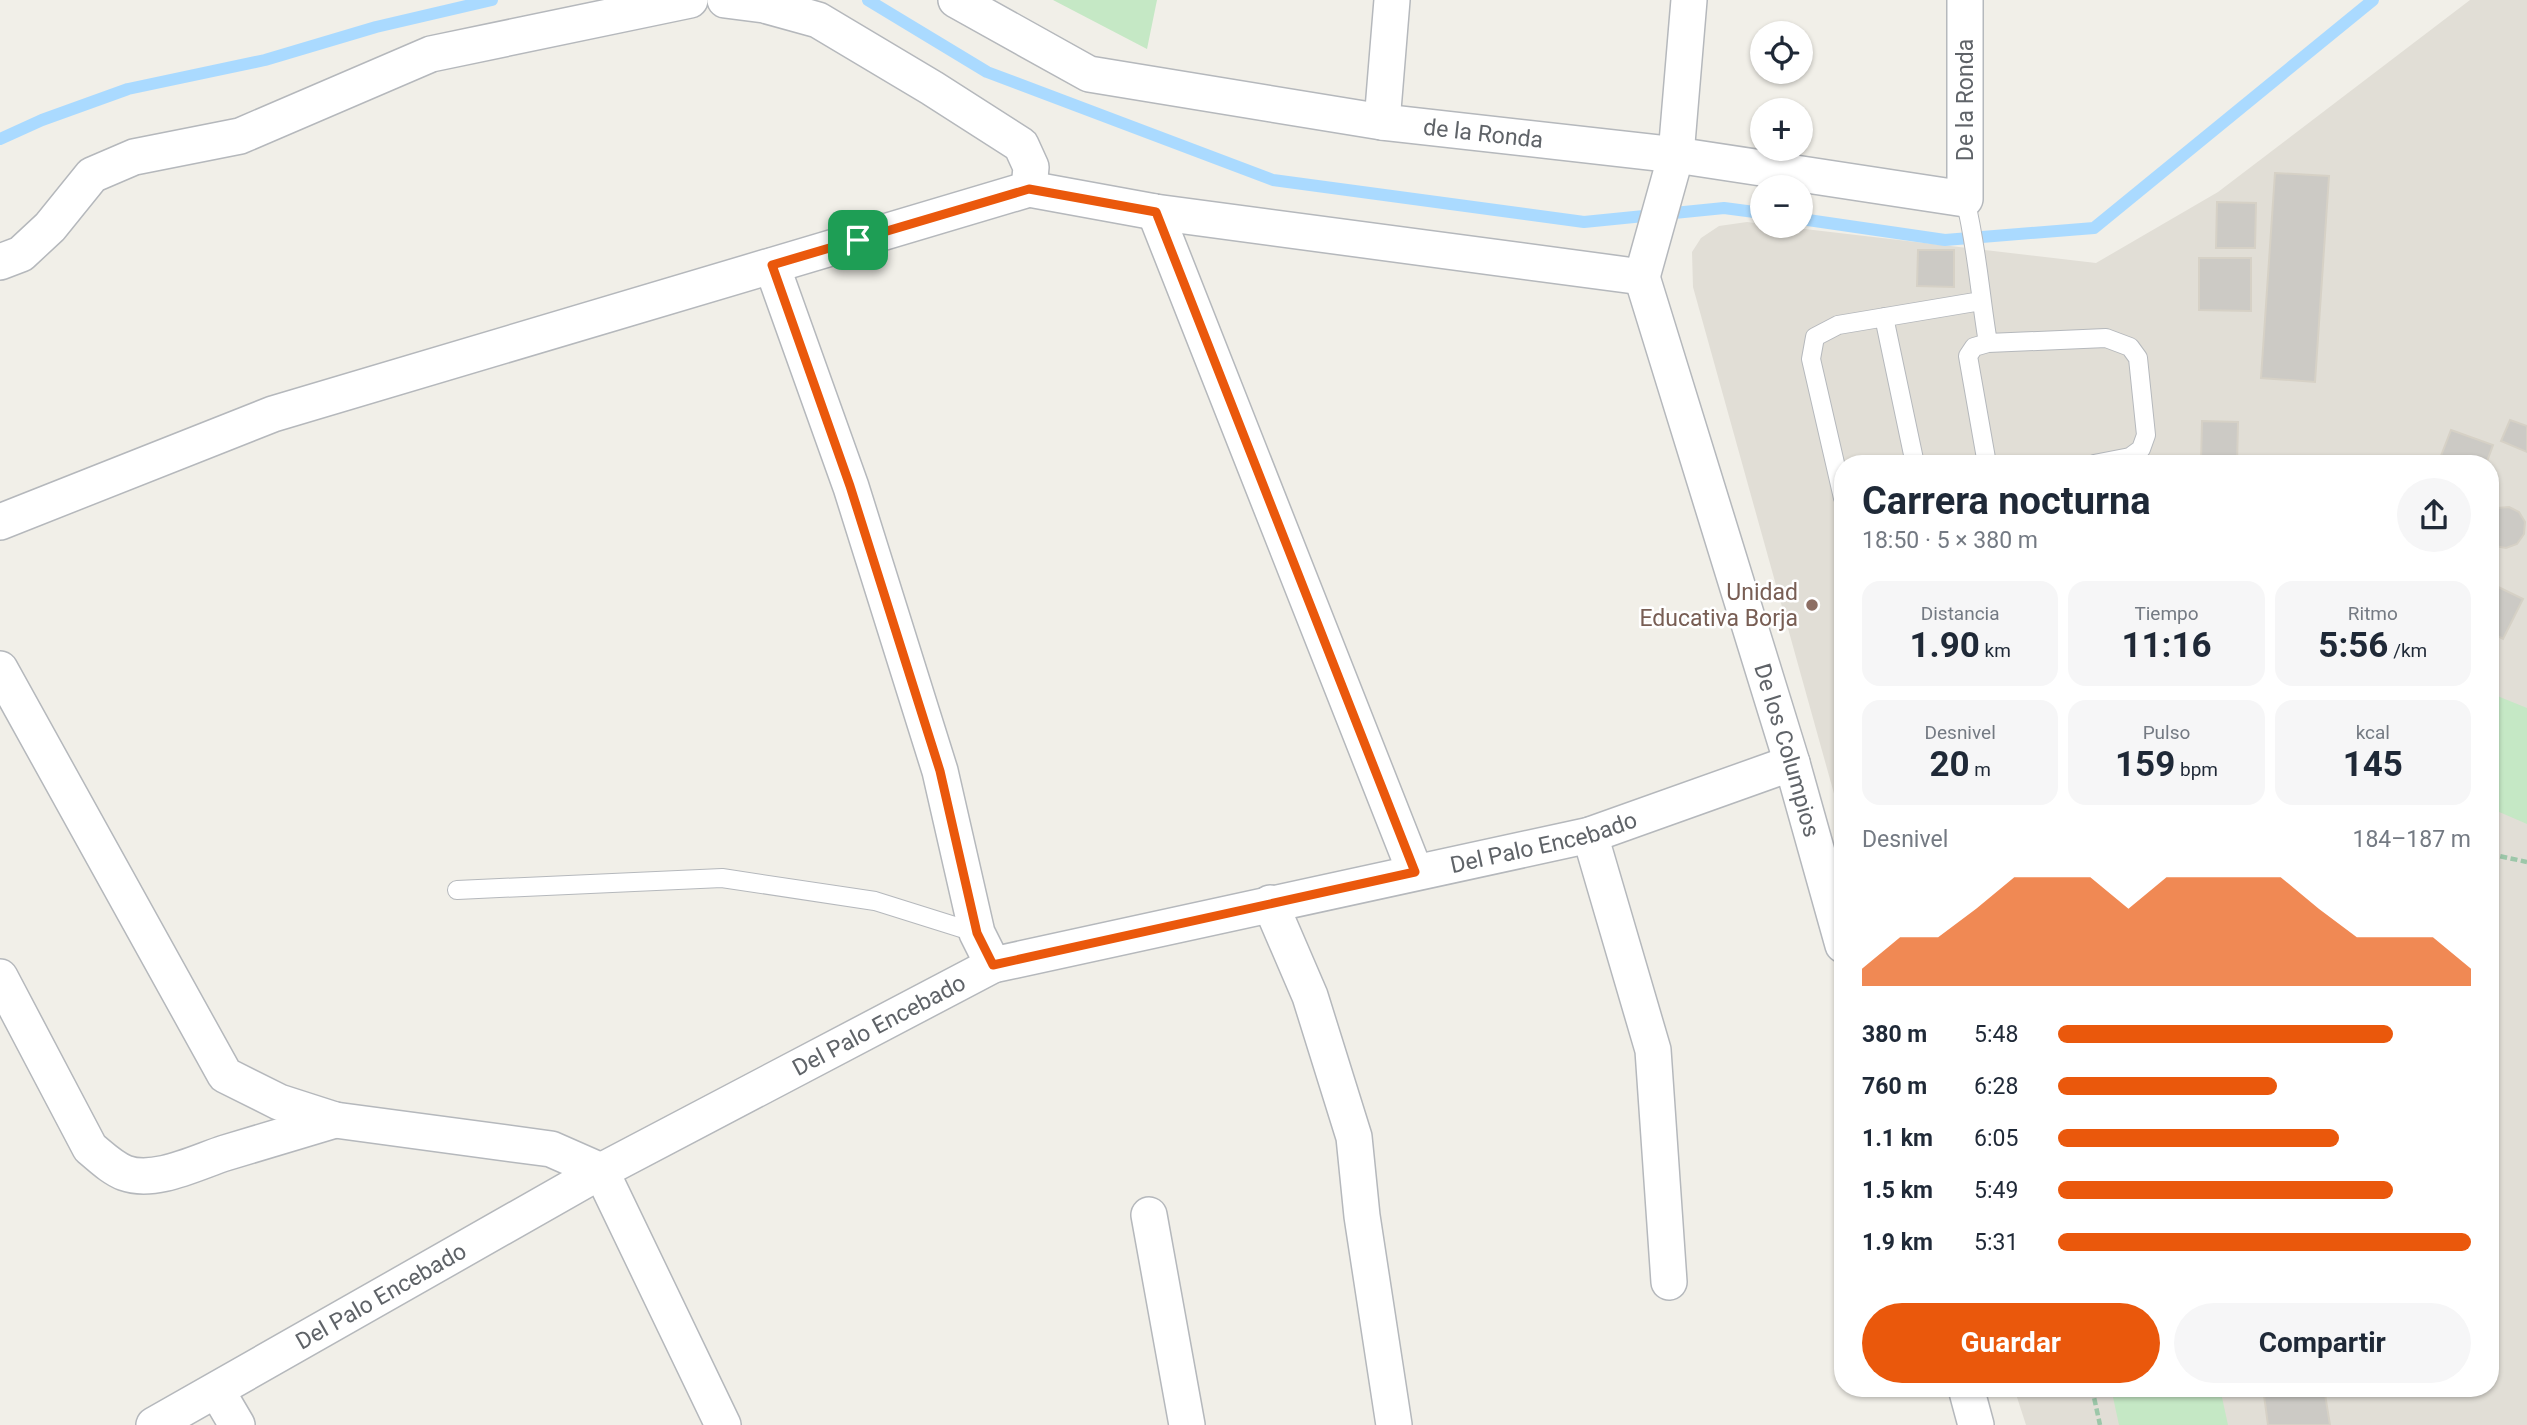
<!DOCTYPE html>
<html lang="es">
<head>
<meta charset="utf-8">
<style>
	body { margin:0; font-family:Roboto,sans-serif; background:#f6f6f7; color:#1f2937; height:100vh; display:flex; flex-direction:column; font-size:26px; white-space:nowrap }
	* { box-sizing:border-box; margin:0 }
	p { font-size:23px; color:#747a83 }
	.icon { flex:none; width:38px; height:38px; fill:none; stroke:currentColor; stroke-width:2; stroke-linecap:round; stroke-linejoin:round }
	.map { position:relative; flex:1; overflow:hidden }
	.side { position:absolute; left:1834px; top:455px; width:665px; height:942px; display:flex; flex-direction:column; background:#fff; border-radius:28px; box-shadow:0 2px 5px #0004 }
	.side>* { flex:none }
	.tools { position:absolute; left:1750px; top:21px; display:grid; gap:14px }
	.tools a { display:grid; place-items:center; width:63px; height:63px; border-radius:50%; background:#fff; box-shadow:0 2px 5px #0004; font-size:35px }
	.pin { position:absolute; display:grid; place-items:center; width:60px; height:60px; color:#fff; margin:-30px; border-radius:14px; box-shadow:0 4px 10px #0006 }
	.round { display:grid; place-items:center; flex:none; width:74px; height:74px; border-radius:37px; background:#f6f6f7 }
	.overview { display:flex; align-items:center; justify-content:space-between; height:119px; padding:0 28px }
	h1 { font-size:38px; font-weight:700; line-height:52px }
	.figures { display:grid; grid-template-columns:repeat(3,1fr); gap:10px; height:119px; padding:7px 28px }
	.figures div { display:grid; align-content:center; border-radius:18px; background:#f6f6f7; text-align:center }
	.figures b { font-size:35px; font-weight:700 }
	.figures small { font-size:19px; font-weight:400 }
	.figures p { font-size:19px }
	.chart { height:196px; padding:14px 28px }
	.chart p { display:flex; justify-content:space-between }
	.chart svg { width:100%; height:126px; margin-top:7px; fill:#ea580c; opacity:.7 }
	.button { display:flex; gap:14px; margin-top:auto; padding:14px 28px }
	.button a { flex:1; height:80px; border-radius:42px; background:#ea580c; color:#fff; font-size:28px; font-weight:700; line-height:80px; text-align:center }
	.button a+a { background:#f6f6f7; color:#1f2937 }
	ul { padding:0 28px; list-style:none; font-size:23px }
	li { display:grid; grid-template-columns:112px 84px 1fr; align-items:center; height:52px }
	li i { height:18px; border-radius:9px; background:#ea580c }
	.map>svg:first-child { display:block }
</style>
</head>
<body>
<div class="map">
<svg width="2527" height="1425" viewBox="0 0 2527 1425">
	<rect width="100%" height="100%" fill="#f1efe8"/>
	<path fill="#e1ded6" d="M2470,0H2527V1425H2026L2014,1388H2490V464H1843V826L1693,287L1692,252L1701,238L1719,226L1747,222L1762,224V226H1779L2096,263L2218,192Z"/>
	<path fill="#c5e8c5" d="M1053,0H1157L1147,49Z
		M2490,693L2527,708V824L2490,808Z
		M2111,1388H2220L2228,1425H2119Z"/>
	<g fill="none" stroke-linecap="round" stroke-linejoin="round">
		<path stroke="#aadaff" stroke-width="12" d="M868,0L987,72L1273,180L1584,222L1724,208L1762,213
			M0,139L42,120L128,89L265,60L376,27L492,0
			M1801,219L1945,240L2094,228L2373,0"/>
	</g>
	<path fill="#cccac5" stroke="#d6d1c6" stroke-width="2" d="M2275,173L2329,176L2315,382L2261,378Z
		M2217,202L2256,203L2255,248H2216Z
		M1918,250H1954V287L1917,286Z
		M2199,258H2251V311L2199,310Z
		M2510,420L2527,426V452L2501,441Z
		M2202,421L2238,422L2237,464H2201Z
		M2451,430L2493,445L2486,464H2445L2439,461Z
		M2509,507L2519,512L2525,522L2524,534L2517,544L2506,548L2495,546L2490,541V513L2497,508Z
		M2490,583L2523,599L2503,639L2490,632Z
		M2263,1388H2324L2330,1425H2268Z"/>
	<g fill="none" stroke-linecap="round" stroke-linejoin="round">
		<defs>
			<path id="lane" d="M1965,199C1977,247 1980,295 1988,343
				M1884,317L1915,464
				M1987,464L1968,356L1974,347L1988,343L2106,338L2130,347L2138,358L2146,435L2141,449L2130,457L2094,464
				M1843,498L1811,359L1815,337L1838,325L1981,301
				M457,890L722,878L875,901L977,933"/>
			<g id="street">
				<path d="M725,0L764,5L818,20L932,88L1021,145L1031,167L1029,189"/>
				<path id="s1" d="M956,0L1089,74L1382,122L1676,155L1965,199V0"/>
				<path d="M1382,122L1392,0"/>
				<path d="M1155,212L1415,872"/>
				<path d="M0,262L21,254L50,227L92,175L134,157L240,136L431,54L690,0"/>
				<path d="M772,266L851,487L940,771L977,933L993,965"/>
				<path id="s2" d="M1642,277L1792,763L1843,945"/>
				<path d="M1642,277L1676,155L1689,0"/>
				<path d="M0,522L273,414L1029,189L1155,212L1642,277"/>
				<path d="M0,669L225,1075L279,1102L335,1120L551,1149L601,1171L723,1425"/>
				<path d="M1590,835L1653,1050L1669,1282"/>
				<path d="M1270,903L1310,996L1354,1137L1362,1216L1394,1425"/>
				<path d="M0,977L90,1148C101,1157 112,1168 125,1173C155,1184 197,1162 225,1153C261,1142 298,1131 335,1120"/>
				<path d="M1149,1215L1187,1425"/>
				<path d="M1966,1388L1976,1425"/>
				<path d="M217,1391L237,1425"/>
				<path id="s3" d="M154,1425L601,1171L993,965L1590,835L1792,763"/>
			</g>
		</defs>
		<use href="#lane" stroke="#b5b8bc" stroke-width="20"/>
		<use href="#street" stroke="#b5b8bc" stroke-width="38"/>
		<path stroke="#9cc7a9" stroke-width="4.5" stroke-dasharray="7 3.5" stroke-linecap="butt" d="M2490,854L2527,862
			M2092,1388L2100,1425"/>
		<use href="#lane" stroke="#fff" stroke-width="18"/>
		<use href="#street" stroke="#fff" stroke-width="35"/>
	</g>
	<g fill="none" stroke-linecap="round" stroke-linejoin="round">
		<defs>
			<path id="route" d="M1029,189L1156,212L1415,872L993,965L977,933L940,771L850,486L772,265Z"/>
		</defs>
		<use href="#route" stroke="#fff" stroke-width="14"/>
		<use href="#route" stroke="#ea580c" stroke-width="9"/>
	</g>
	<circle fill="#8d6e63" stroke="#fff" stroke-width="2.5" cx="1812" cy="605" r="7"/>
	<g text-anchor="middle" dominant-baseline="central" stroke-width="5" stroke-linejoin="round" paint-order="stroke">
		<g font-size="23" fill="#5f6368" stroke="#fff">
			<text transform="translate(1965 100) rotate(-90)">De la Ronda</text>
			<text stroke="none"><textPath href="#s1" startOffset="551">de la Ronda</textPath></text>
			<text stroke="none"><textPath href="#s2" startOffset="495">De los Columpios</textPath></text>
			<text stroke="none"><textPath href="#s3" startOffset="1521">Del Palo Encebado</textPath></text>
			<text stroke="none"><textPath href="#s3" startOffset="828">Del Palo Encebado</textPath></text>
			<text stroke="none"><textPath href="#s3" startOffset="261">Del Palo Encebado</textPath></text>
		</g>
		<g font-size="23" fill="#785e54" stroke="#fff" text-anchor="end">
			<text x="1798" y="592">Unidad<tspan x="1798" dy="26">Educativa Borja</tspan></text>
		</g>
	</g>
</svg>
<div class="tools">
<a><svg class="icon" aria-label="locate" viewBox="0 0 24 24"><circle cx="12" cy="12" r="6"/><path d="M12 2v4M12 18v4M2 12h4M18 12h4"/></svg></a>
<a>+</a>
<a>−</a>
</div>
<div class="pin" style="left:858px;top:240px;background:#1e9e55"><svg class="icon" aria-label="arrive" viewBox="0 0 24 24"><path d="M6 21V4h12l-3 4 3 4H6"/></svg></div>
<section class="side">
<div class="overview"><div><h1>Carrera nocturna</h1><p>18:50 · 5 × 380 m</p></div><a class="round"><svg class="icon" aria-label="share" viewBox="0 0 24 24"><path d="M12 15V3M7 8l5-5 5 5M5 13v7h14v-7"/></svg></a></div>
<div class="figures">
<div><p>Distancia</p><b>1.90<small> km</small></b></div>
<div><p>Tiempo</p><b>11:16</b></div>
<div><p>Ritmo</p><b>5:56<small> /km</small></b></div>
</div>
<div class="figures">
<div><p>Desnivel</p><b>20<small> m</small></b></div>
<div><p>Pulso</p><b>159<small> bpm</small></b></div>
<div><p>kcal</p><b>145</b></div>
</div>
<div class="chart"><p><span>Desnivel</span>184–187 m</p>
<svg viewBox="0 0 160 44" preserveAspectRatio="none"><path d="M0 44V38L10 27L20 27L30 17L40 6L50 6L60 6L70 17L80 6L90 6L100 6L110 6L120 17L130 27L140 27L150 27L160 38V44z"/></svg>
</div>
<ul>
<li><b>380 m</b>5:48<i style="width:81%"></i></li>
<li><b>760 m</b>6:28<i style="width:53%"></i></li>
<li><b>1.1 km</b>6:05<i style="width:68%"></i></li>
<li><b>1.5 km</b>5:49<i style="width:81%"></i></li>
<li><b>1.9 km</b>5:31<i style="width:100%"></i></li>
</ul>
<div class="button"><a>Guardar</a><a>Compartir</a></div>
</section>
</div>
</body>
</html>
